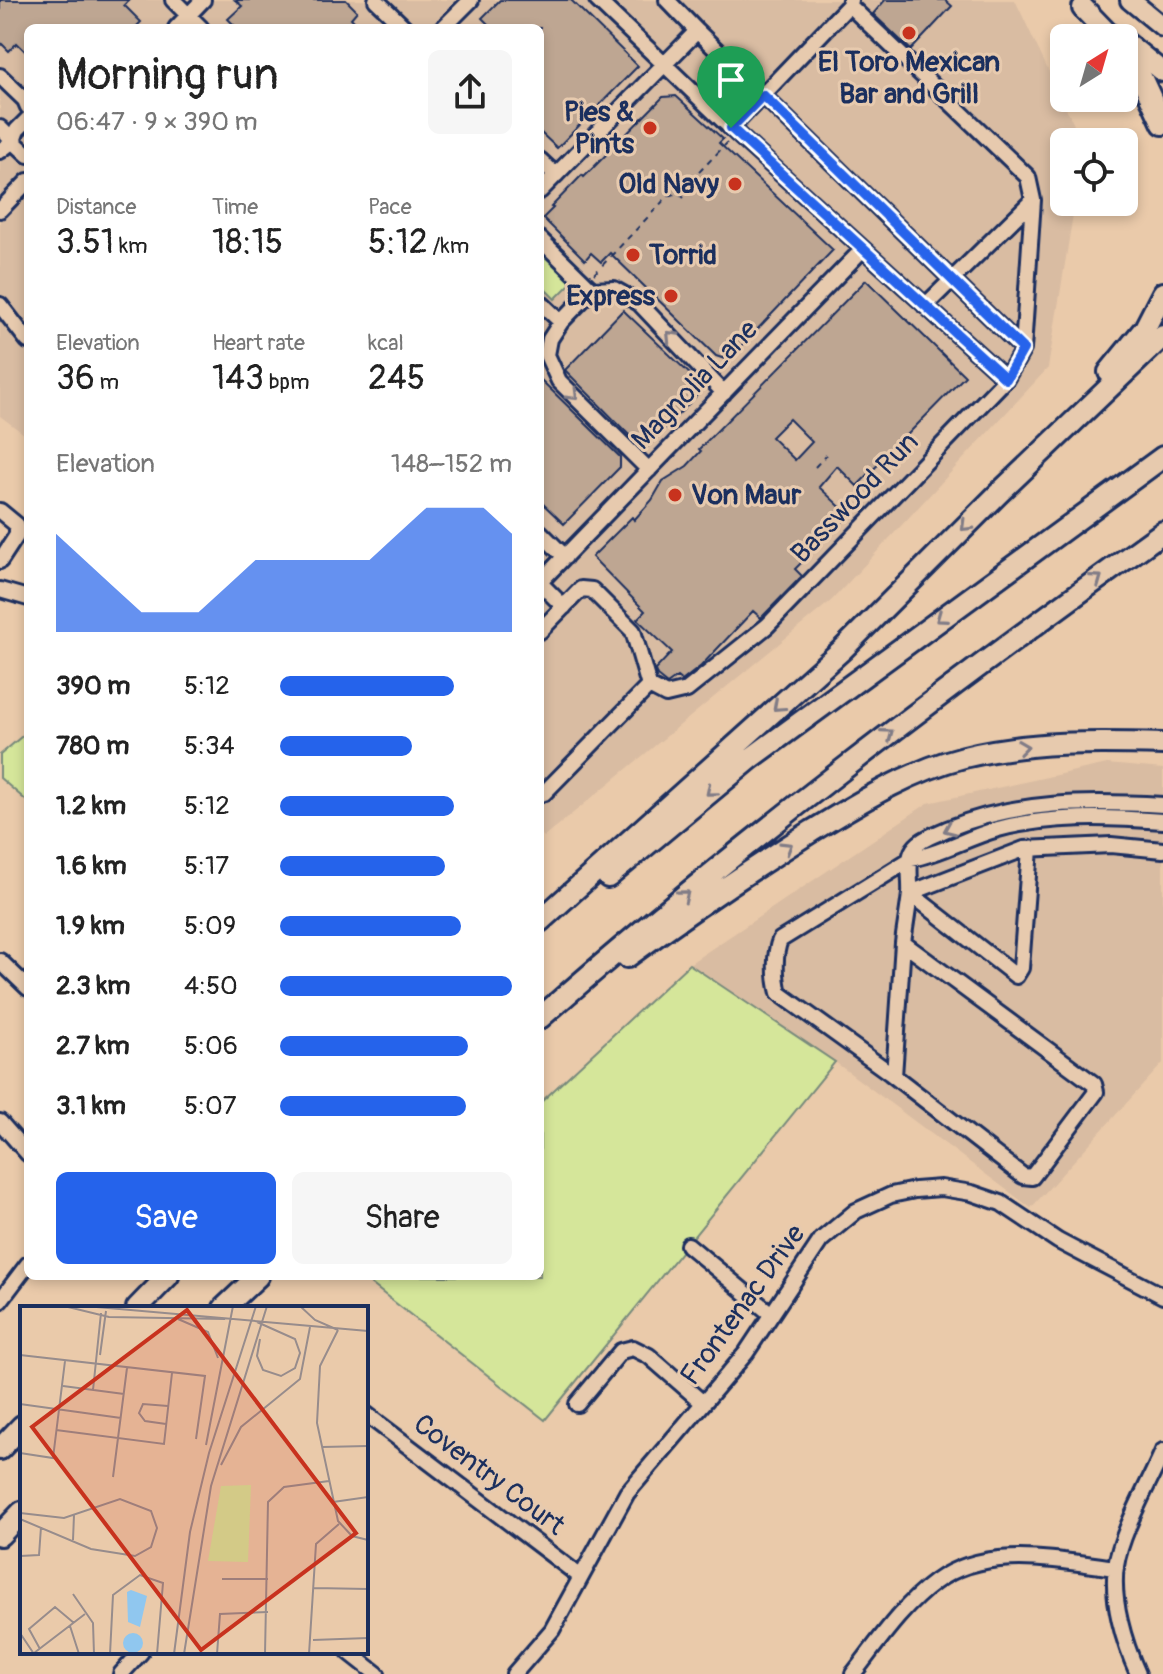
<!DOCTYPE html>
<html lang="en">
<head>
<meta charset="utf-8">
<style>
	body { margin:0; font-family:Pangolin,sans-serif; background:#f6f6f6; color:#222; height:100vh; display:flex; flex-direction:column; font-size:30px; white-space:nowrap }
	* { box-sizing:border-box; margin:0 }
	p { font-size:26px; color:#767676 }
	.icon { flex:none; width:44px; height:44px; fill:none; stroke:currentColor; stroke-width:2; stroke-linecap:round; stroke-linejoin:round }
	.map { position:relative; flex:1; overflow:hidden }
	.side { position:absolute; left:24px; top:24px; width:520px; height:1256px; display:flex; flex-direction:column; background:#fff; border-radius:12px; box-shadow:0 4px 12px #0003 }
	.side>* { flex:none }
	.needle { width:52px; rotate:37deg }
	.buttons { position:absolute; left:1050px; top:24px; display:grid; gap:16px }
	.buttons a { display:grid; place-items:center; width:88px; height:88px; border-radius:12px; background:#fff; box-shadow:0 4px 12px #0003; font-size:40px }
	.pin { position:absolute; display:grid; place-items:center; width:68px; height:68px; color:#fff; margin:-82px -34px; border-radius:50% 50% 50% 0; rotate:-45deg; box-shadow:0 0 8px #0007 }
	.pin .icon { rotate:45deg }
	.round { display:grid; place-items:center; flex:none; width:84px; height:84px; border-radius:12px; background:#f6f6f6 }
	.summary { display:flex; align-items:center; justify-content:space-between; height:136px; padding:0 32px }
	h1 { font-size:44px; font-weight:600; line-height:60px }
	.stats { display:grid; grid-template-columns:repeat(3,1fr); gap:12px; height:136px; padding:8px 32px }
	.stats div { display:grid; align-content:center }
	.stats b { font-size:34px; font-weight:600 }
	.stats small { font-size:22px; font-weight:400 }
	.stats p { font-size:22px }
	.chart { height:224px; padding:16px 32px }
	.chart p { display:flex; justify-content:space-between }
	.chart svg { width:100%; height:144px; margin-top:8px; fill:#2563eb; opacity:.7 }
	.button { display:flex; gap:16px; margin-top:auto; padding:16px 32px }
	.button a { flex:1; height:92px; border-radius:12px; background:#2563eb; color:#fff; font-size:32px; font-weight:600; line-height:92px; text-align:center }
	.button a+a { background:#f6f6f6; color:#222 }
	ul { padding:0 32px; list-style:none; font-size:26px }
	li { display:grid; grid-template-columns:128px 96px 1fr; align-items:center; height:60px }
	li i { height:20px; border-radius:10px; background:#2563eb }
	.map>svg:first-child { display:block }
</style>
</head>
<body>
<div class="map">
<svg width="1163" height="1674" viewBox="0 0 1163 1674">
	<rect width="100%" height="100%" fill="#eacaaa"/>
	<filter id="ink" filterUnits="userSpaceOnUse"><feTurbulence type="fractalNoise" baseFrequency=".0125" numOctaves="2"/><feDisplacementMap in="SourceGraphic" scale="16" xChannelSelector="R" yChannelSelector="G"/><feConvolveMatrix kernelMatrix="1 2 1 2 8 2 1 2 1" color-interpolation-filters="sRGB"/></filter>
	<g filter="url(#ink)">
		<path fill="#d9bca2" d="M0,0H1015L1082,142H1064V202H1075L1048,368L832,600L544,837L540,833V28H28V437L0,416Z
			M1107,764L1163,769V1063L1031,1208L835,1062L689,964L928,803Z"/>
		<path fill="#d5e69a" stroke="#788a7c" stroke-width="2" d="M540,251L572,282L555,299L540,284Z
			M28,731V802L0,778V755Z
			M689,964L835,1062L545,1420L361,1276H540V1103Z"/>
		<path fill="#bea692" stroke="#1b2f5e" stroke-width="2" fill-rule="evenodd" d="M0,0H129L124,5L141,22L135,28H28V54L17,43L9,51L0,42Z
			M235,0H346L357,11L351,18L361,28H237L228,19L242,6Z
			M500,0H571L638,66L557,148L540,132V28H492L482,18Z
			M885,0H945L952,6L911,50L873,14Z
			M676,96L723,139L719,143L833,250L728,360L716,356L610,253L601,262L591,253L585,260L543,218L553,208L551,207L582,175L584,177L663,97Z
			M866,280L965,376L857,486L837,466L819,487L849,515L795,569L802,576L761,618L753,611L701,666L682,681L677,677L667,684L657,676L655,670L672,652L637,619L645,611L592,557L632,517L634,520L652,500L663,481L687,466L701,451L699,449ZM789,419L812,442L795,460L771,437Z
			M623,310L693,377L689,382L700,392L647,447L635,435L632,438L565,370Z
			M540,379L620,457V467L564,524L540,501Z"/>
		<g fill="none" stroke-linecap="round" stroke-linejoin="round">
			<defs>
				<path id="minor" d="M173,0L201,28
					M376,0L405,28
					M597,0L736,133L1006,379
					M176,28L203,0
					M443,28L471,0
					M697,31L1023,349
					M0,76L25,100L28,107
					M28,119L17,130L13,141L28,155
					M0,128L13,141L0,151
					M731,128L849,5
					M540,160L556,175
					M540,191L697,31L667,0
					M0,210L28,181
					M540,239L592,290
					M540,302L561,322
					M0,305L28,341
					M925,306L1033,200
					M649,470L559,381L547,355L550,339L561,322L592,290L614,289L639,303L724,393
					M0,511L17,525V535L0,561
					M540,532L565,557
					M540,582L863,249
					M540,583L564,607
					M0,590L28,598
					M540,631L581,589L592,590L633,631L649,686
					M540,794L544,793L649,686L666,695L687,690L767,626L1006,379L1023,349L1033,200L1028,177L849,5L850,0
					M1163,805C1089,801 1017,800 947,829C935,835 918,839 912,852C907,864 911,881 910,894C908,911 905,927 903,943L1094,1084L1096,1092L1032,1177L1023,1176L890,1073L779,993C775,978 774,954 780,940L911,859C941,854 968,837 998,829C1051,815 1108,817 1163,821
					M910,893L1016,976L1021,968L1030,849
					M910,893L1024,849L1111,845L1163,850
					M0,961L28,988
					M894,1076L903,943
					M0,1122L28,1154
					M688,1245L770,1313
					M0,1301L28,1264
					M577,1404L621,1351L633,1348L649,1356L703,1403
					M366,1414L581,1577
					M349,1652L377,1674
					M121,1674L141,1652
					M514,1674L552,1630L627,1493L746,1353L821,1240L856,1211L891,1195L915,1190L941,1188L972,1193L1001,1203L1058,1241L1163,1296
					M853,1674C878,1642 902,1606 935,1582C987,1544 1058,1561 1116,1568
					M1138,1674C1124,1643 1111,1600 1116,1566C1121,1532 1149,1484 1163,1451"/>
				<path id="major" d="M1130,0L1163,27
					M1124,40L1163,72"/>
				<path id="highway" d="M1083,8L1112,38
					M1124,53L1141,77L1163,124
					M1109,372L1145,328L1163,293
					M608,877L750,759L1163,457
					M540,921L843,649L998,494L1163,336
					M627,957C687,913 749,871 812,831C860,802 909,771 964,757C1029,741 1096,742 1163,744
					M540,1018C738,844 949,686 1163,532
					M137,1308L168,1276
					M224,1308L258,1276
					M0,1449L22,1426
					M0,1535L22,1512"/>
			</defs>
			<use href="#minor" stroke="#1b2f5e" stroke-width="20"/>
			<use href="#major" stroke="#1b2f5e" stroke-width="24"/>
			<use href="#highway" stroke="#1b2f5e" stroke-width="26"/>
			<path stroke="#1b2f5e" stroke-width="2" stroke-dasharray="6 6" stroke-linecap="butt" d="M684,198L679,193L727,143
				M594,274L668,196L679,193
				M815,467L826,455"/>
			<use href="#minor" stroke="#e7caae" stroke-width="14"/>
			<use href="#major" stroke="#e7caae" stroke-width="18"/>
			<use href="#highway" stroke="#e7caae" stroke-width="20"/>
		</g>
		<defs><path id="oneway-chevron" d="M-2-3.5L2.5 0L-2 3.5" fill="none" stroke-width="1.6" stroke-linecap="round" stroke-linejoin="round" transform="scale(2)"/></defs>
		<g stroke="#817c86">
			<use href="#oneway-chevron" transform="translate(671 336) rotate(-133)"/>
			<use href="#oneway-chevron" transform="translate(573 395) rotate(45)"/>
			<use href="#oneway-chevron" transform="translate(966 526) rotate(135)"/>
			<use href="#oneway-chevron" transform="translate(1097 579) rotate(-36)"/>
			<use href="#oneway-chevron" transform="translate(941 618) rotate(144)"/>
			<use href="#oneway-chevron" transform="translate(778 706) rotate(138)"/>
			<use href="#oneway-chevron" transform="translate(888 734) rotate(-36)"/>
			<use href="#oneway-chevron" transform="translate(1023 747) rotate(-8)"/>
			<use href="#oneway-chevron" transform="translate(711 791) rotate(140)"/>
			<use href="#oneway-chevron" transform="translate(949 829) rotate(157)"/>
			<use href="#oneway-chevron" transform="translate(787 847) rotate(-32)"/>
			<use href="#oneway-chevron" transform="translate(684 895) rotate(-39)"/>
		</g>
	</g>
	<g fill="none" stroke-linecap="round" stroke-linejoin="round" filter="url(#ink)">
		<defs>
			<path id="route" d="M763,95L1023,349L1006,379L731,128Z"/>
		</defs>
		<use href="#route" stroke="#fff" stroke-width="16"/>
		<use href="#route" stroke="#2563eb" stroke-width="10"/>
	</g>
	<g fill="#c8321e" stroke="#e7caae" stroke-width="3">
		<circle cx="909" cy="33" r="8"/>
		<circle cx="650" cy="128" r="8"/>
		<circle cx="735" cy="184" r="8"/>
		<circle cx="633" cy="255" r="8"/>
		<circle cx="671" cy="296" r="8"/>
		<circle cx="675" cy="495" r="8"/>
	</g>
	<g text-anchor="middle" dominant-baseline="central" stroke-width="6" stroke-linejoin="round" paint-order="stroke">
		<g font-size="28" font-weight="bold" fill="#1b2f5e" stroke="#e7caae" text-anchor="end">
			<text x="909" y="62" text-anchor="middle">El Toro Mexican<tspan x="909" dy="32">Bar and Grill</tspan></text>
			<text x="634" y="112">Pies &amp;<tspan x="634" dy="32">Pints</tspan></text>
			<text x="719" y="184">Old Navy</text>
			<text x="649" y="255" text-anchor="start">Torrid</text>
			<text x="655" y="296">Express</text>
			<text x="691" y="495" text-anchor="start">Von Maur</text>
		</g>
		<g font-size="28" fill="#1b2f5e" stroke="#e7caae">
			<text transform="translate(695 385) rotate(-46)">Magnolia Lane</text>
			<text transform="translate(855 498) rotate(-46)">Basswood Run</text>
			<text transform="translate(743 1305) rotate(-54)">Frontenac Drive</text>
			<text transform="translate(489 1475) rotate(37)">Coventry Court</text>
		</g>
	</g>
	<g transform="translate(20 1306)">
		<rect width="348" height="348" fill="#eacaaa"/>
		<path d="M231,179L228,256L188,255L201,180Z" fill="#d5e69a"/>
		<path d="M111,284L127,290L120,321L108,316L107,286ZM103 337a10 10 0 1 1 20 0a10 10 0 1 1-20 0Z" fill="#90c7ef"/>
		<path fill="none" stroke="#978c8c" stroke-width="2" d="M44,0L89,11L205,13M65,0L348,25M280,0L295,14L318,24M158,13L188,26L198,52M237,16L275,33L280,47L275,62L261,70L243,64L237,50L240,33M318,24L300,60L297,117L318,215L332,230L348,234M0,49L185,70L176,133M80,49L86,5M43,80L104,88M73,84L81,7M0,98L101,112M146,118L125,115L119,107L123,98L148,100M36,124L144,138L152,67M186,139L213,0M302,141L348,140M0,147L33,152L45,55M201,159L221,121L280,73L290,21M93,171L107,62M313,196L348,191M0,207L44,212L100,193L131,205L137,222L131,241L115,250L71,243L0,213M53,234L54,209M0,250L19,249L21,221M202,273H248M294,282L348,283M53,288L73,317L74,348M50,320L59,348M0,327L14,348M293,334L348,332M20,343L9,323L35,301L54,317M14,347L65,308M90,348L93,289L120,269L143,277L137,348M154,348L170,226L189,147L236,0M164,348L191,180L247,0M197,348L200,308L248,306M245,348L248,196L264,181L309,175M289,348L296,238L319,218"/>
		<path fill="#c8321e" fill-opacity="0.15" stroke="#c8321e" stroke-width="4" d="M167,4L336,227L181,344L12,121Z"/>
		<rect width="348" height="348" fill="none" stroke="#1b2f5e" stroke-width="4"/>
	</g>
</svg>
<div class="buttons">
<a><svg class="needle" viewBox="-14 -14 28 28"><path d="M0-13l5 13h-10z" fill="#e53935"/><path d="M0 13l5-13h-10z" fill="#767676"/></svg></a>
<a><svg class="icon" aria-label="locate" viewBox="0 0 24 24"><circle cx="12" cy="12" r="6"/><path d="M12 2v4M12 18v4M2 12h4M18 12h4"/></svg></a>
</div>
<div class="pin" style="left:731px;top:128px;background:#1e9e55"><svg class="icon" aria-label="arrive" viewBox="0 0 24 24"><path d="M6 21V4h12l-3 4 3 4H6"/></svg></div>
<section class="side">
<div class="summary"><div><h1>Morning run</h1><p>06:47 · 9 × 390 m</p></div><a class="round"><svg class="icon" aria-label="share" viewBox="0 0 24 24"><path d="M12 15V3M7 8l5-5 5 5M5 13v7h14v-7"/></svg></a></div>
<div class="stats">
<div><p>Distance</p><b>3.51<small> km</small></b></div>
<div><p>Time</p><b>18:15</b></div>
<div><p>Pace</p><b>5:12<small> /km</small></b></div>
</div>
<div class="stats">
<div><p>Elevation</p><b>36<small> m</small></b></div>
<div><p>Heart rate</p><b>143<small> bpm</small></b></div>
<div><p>kcal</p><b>245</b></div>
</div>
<div class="chart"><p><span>Elevation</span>148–152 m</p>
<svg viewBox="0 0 160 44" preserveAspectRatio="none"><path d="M0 44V14L10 22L20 30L30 38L40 38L50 38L60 30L70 22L80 22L90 22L100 22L110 22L120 14L130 6L140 6L150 6L160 14V44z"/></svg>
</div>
<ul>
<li><b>390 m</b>5:12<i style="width:75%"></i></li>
<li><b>780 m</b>5:34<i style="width:57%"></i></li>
<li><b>1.2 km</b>5:12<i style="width:75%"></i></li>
<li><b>1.6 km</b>5:17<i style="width:71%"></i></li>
<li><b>1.9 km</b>5:09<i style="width:78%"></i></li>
<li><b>2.3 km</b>4:50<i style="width:100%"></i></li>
<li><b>2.7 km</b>5:06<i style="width:81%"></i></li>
<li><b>3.1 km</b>5:07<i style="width:80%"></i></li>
</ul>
<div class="button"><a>Save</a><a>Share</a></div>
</section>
</div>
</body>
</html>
